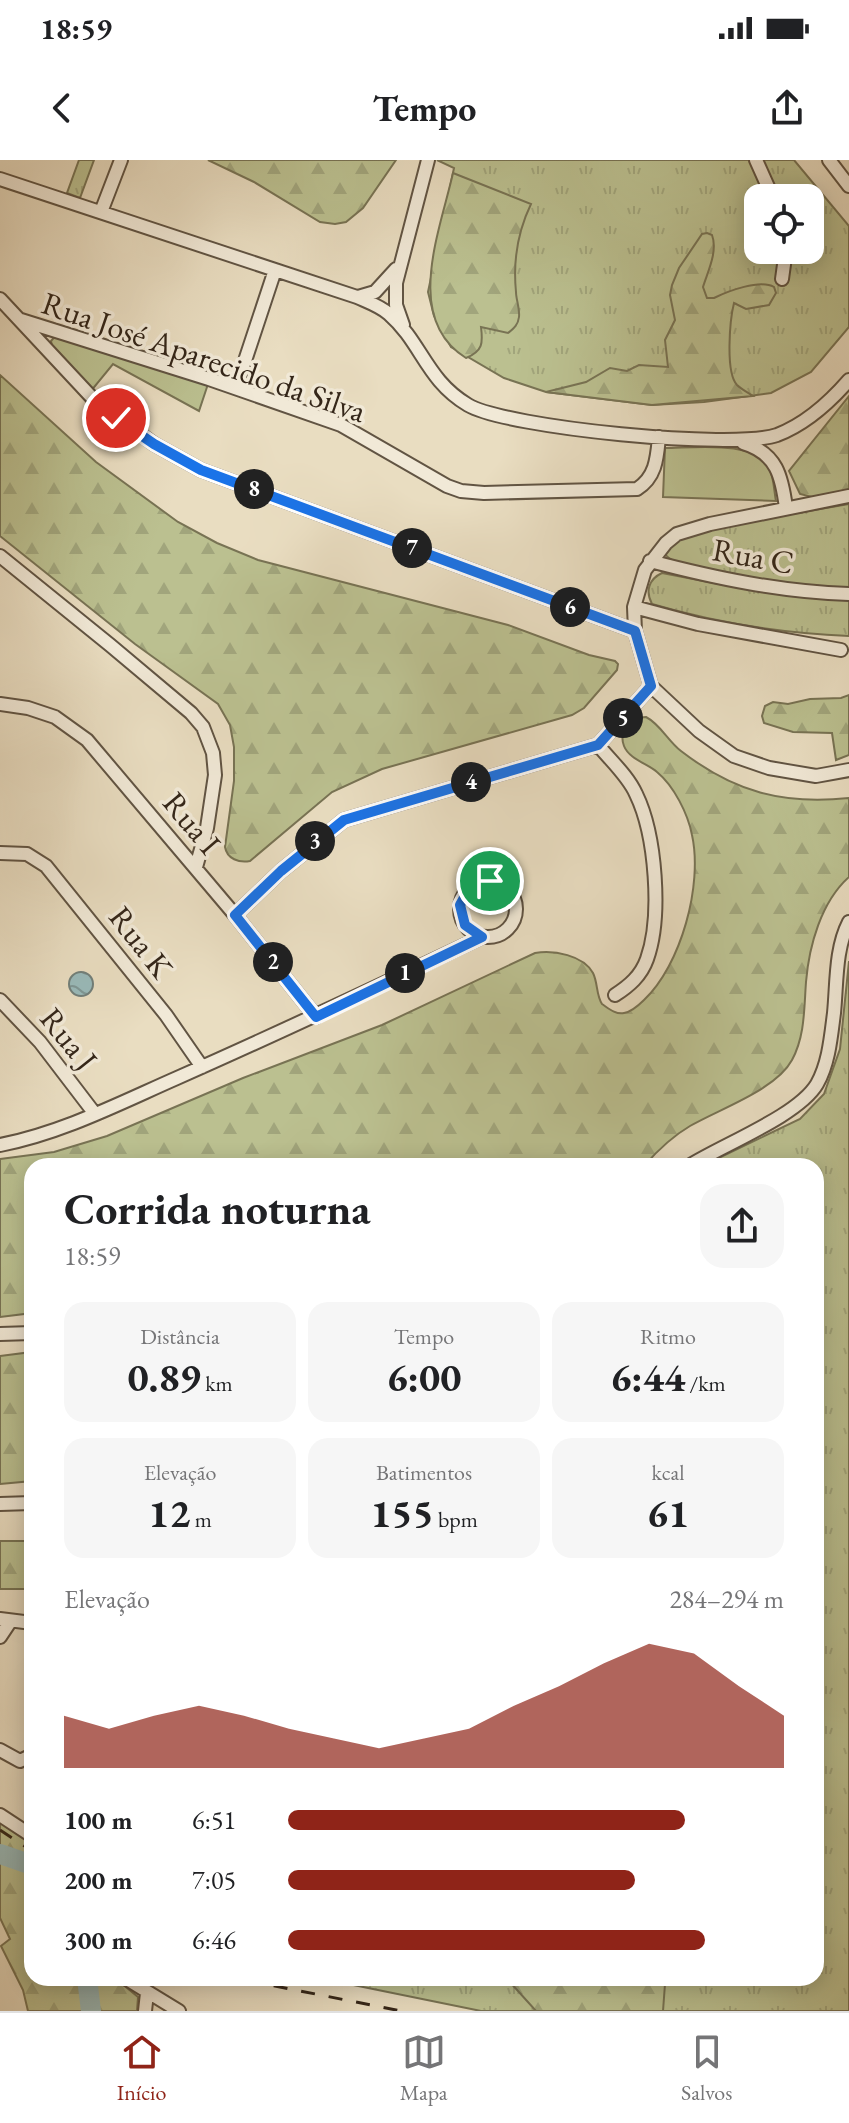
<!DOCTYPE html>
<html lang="pt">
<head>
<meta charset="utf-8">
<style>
	body { margin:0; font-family:"EB Garamond",serif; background:#f6f6f6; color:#202124; height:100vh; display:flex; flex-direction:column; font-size:30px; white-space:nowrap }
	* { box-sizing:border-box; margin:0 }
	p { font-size:26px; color:#757577 }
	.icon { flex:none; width:44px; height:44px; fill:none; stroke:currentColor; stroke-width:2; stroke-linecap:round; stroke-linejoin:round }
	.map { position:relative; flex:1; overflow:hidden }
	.details { position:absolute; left:24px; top:998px; width:800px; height:828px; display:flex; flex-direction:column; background:#fff; border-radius:24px; box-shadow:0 4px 20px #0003 }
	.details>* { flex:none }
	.buttons { position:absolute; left:744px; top:24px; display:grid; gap:16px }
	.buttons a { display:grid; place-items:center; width:80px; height:80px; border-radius:16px; background:#fff; box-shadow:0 4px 20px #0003; font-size:40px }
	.pin { position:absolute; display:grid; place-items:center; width:68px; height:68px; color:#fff; margin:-34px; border:4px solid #fff; border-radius:50%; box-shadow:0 2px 8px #0007 }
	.km { position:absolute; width:40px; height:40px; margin:-20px; border-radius:50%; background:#222; color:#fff; font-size:22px; line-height:40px; text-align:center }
	.round { display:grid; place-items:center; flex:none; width:84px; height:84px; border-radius:24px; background:#f6f6f6 }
	.head { display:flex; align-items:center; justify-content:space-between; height:136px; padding:0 40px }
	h1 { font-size:44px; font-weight:700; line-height:60px }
	.metrics { display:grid; grid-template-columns:repeat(3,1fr); gap:12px; height:136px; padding:8px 40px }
	.metrics div { display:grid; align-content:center; border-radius:20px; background:#f6f6f6; text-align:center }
	.metrics b { font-size:40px; font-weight:700 }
	.metrics small { font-size:22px; font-weight:400 }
	.metrics p { font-size:22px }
	.chart { height:224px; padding:16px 40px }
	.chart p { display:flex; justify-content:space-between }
	.chart svg { width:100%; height:144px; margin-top:8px; fill:#8f2418; opacity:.7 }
	ul { padding:0 40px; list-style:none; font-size:26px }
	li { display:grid; grid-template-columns:128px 96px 1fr; align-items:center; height:60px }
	li i { height:20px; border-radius:10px; background:#8f2418 }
	.status { display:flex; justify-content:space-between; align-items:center; height:56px; padding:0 40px; background:#fff; direction:ltr }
	.status svg { height:22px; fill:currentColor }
	header { display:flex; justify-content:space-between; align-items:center; height:104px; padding:0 40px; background:#fff; font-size:36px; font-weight:700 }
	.dock { display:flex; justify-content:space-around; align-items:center; height:112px; border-top:2px solid #e0e0e0; background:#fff; font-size:22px; color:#757577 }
	.dock a { display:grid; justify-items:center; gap:4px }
	.dock .selected { color:#8f2418 }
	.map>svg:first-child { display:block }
</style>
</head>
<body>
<div class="status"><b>18:59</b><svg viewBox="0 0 49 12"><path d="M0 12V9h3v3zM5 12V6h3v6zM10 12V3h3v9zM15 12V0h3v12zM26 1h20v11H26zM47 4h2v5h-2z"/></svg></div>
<header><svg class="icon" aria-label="back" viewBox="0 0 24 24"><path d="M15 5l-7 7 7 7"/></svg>Tempo<svg class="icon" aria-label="share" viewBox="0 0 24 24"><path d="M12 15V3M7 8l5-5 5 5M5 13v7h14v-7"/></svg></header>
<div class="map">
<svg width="849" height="1851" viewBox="0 0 849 1851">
	<defs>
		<pattern id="grass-tufts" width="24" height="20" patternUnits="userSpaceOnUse" patternTransform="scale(2)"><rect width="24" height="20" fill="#bbc090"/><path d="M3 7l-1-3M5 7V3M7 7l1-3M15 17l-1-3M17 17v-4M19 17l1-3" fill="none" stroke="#a1a57c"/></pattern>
		<pattern id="forest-firs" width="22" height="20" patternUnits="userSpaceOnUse" patternTransform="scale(2)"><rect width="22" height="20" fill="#bbc090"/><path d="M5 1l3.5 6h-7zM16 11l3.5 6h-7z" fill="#a1a57c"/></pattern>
		<pattern id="water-waves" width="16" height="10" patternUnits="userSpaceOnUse" patternTransform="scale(2)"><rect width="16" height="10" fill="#99baba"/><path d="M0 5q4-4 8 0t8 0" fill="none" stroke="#7e9796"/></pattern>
	</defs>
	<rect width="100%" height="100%" fill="#e9ddc1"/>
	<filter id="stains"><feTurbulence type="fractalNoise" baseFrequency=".0025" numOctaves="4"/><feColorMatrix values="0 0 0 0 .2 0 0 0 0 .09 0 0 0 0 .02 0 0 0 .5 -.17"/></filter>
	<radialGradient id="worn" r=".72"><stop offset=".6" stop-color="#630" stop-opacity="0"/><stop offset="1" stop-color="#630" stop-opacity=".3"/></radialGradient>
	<path fill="url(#grass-tufts)" stroke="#787354" stroke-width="2" fill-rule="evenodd" d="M79,0H94L80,38L67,33Z
		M437,0H794L849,66V167L811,212L771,233L704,242L652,245L546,232L504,218L451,187L434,156L428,132L454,8ZM758,38H810V90H758Z
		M849,344V428C818,427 680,416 665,394L668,386L693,371Z
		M662,413L740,428L849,439V476C782,473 716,463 652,444C645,431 649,419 662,413Z
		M849,801V1851H481L319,1818H816V1006H702L800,959L824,934L840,889Z"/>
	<path fill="url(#forest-firs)" stroke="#787354" stroke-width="2" d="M208,0H396L363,48L346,62L335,64L320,62L254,22Z
		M453,13L531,44C518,71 513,102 516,132C516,140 520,148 519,157C518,165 514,168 508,173L481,167C483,183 483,191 466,198C403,159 440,71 453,13Z
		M707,73L712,75C718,91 708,111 703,127L707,138H714C728,131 760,119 774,127L776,133L769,145L746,149L734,143C730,159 725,212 737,225C741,229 749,233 753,236L652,245L546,232L586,222L610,208L627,211L639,205L668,207L665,180L675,160L670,135L672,125L679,108L702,74Z
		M0,215L96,302L178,362L217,383L258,400L508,465L589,495L615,501L618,504L617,510L584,548L572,555L382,609L332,632L250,701C239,703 227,699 225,687L234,621V587L230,565L218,544L135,484L0,376Z
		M849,236V330L812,337L800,334L789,311Z
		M849,535V595L836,600L832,573L793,572L764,563L762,556L765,546L773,542L788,544L810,539L841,538Z
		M646,557C660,564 668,581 681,591C734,632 783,645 849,638V717C821,742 809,786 806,822C804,849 805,876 792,900C776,930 719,949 690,966C673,976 657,991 644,1006H32V1153L0,1157V999L54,992L107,976L243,918L382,865L535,793C554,790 583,795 593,813C598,823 596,835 602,844C608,848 616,855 624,853C631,852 639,845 644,840C681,805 703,725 692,675C688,654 674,626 657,612C648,604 629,599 624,586C618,571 632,557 646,557Z
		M32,1192V1321L0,1324V1196Z
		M0,1381H32V1429H0Z
		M0,1660L32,1679V1699L22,1693L0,1687Z
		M0,1697L32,1710V1818H83L85,1851H28L23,1830L1,1786L10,1779L0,1758Z
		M91,1818H115L138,1837L137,1851H95Z
		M497,1818H658L665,1824L663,1851H536L509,1821Z"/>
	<path fill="#bbc090" stroke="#787354" stroke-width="2" d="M57,174L209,221L199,251L113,204L91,231L52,186L51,181Z
		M665,288C693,288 758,279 770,310C774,319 774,331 776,341L663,337Z"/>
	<path fill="url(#water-waves)" stroke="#717f7a" stroke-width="2" d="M69 824a12 12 0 1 1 24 0a12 12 0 1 1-24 0Z"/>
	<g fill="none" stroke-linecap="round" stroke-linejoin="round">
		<path stroke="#99baba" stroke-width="20" d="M0,1694L32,1705
			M87,1818L91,1851"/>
		<defs>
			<path id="minor" d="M756,0L773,38
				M829,0L849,26
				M0,19L357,137C368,142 380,146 389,154C422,183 426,220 468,245C507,268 734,290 777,275C806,264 829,243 849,220
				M101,52L121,0
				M782,119L786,90
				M358,137L375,132L396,109
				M0,139L97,243L154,284L201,310L635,471
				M21,160L209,219L341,265L447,326L461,331L484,333L637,329C656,317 657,298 659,277
				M403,165L396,145V123L428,0
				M236,228L275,110
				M743,283C777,293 782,317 786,348
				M849,336L710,364L677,374L666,383L645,410L634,447L635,471L651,526L699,571L734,596L769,608L816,616L849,610
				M0,396L110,485L191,553L203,567L213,593L215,615L207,668L196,707
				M650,401C715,418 781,432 849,434
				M634,447L698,464L841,490
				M0,544L28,548L55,557L87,580L235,755L316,857
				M598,585C611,601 628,616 636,634C656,675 662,757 647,799C641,816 629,826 615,835
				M0,693L27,694L46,706L166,855L202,907
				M460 749a28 28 0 1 1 56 0a28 28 0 1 1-56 0Z
				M235,755L281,711L344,660L598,585L651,526
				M0,840L40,882L95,954
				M0,985C62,973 120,943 177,918C279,873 381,825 482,777
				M689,1006C722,985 798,956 817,924C829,903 831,876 834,853C837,823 835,789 849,762
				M0,1174L32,1173
				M0,1344L32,1343
				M0,1459L32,1463
				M0,1477L10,1462
				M0,1590L20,1601L32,1595
				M0,1655L32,1676
				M125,1818L179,1851
				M145,1851L147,1833"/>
		</defs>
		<use href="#minor" stroke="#615443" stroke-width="16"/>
		<use href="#minor" stroke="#f1e9d7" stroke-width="12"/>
		<path stroke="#342619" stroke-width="3" stroke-dasharray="14 14" stroke-linecap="butt" d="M0,1670L32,1691
			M247,1818L255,1822L401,1851"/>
	</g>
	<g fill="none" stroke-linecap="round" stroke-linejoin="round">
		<defs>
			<path id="route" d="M116,258L154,284L201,310L635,471L651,526L598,585L344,660L281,711L235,755L316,857L482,777L465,765L460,745L470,727L490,721"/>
		</defs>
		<use href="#route" stroke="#fff" stroke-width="16"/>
		<use href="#route" stroke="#1a73e8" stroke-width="10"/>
	</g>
	<g text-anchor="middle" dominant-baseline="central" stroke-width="7" stroke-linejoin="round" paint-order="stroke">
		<g font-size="32" fill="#342619" stroke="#f1e9d7">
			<text transform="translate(204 197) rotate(19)">Rua José Aparecido da Silva</text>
			<text transform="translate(753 396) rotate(10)">Rua C</text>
			<text transform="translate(192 663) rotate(50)">Rua I</text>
			<text transform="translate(141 782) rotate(52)">Rua K</text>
			<text transform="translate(69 879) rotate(51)">Rua J</text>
		</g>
	</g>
	<rect width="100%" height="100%" filter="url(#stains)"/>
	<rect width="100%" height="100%" fill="url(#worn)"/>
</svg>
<div class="buttons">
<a><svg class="icon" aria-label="locate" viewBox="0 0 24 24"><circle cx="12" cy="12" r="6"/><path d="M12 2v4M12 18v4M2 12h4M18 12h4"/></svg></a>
</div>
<div class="pin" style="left:490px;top:721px;background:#1e9e55"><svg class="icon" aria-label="arrive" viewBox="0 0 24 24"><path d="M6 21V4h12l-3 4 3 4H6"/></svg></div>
<div class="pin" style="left:116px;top:258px;background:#d93025"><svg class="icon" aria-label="check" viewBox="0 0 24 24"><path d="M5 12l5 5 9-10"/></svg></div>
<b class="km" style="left:405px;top:813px">1</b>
<b class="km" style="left:273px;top:802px">2</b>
<b class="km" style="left:315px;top:681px">3</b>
<b class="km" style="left:471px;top:622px">4</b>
<b class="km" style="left:623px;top:558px">5</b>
<b class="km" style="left:570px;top:447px">6</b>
<b class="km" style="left:412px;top:388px">7</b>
<b class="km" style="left:254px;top:329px">8</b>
<section class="details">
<div class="head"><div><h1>Corrida noturna</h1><p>18:59</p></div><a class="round"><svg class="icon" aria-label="share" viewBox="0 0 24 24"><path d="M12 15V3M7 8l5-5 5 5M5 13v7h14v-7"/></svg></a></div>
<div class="metrics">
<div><p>Distância</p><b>0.89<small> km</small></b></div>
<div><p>Tempo</p><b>6:00</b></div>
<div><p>Ritmo</p><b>6:44<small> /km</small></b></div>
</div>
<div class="metrics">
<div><p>Elevação</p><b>12<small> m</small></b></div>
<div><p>Batimentos</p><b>155<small> bpm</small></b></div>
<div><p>kcal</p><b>61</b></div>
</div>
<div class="chart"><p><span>Elevação</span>284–294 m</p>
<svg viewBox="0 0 160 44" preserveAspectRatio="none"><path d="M0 44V28L10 32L20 28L30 25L40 28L50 32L60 35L70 38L80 35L90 32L100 25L110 19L120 12L130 6L140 9L150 19L160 28V44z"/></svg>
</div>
<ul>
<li><b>100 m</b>6:51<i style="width:80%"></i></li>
<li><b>200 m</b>7:05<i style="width:70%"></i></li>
<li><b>300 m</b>6:46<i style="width:84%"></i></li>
</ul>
</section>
</div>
<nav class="dock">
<a class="selected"><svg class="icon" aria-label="home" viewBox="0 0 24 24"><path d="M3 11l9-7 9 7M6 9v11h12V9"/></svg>Início</a>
<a><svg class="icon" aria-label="map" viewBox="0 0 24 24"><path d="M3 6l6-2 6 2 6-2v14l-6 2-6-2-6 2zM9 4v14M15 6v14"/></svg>Mapa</a>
<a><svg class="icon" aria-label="saved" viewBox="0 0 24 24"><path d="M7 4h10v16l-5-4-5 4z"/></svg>Salvos</a>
</nav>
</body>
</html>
